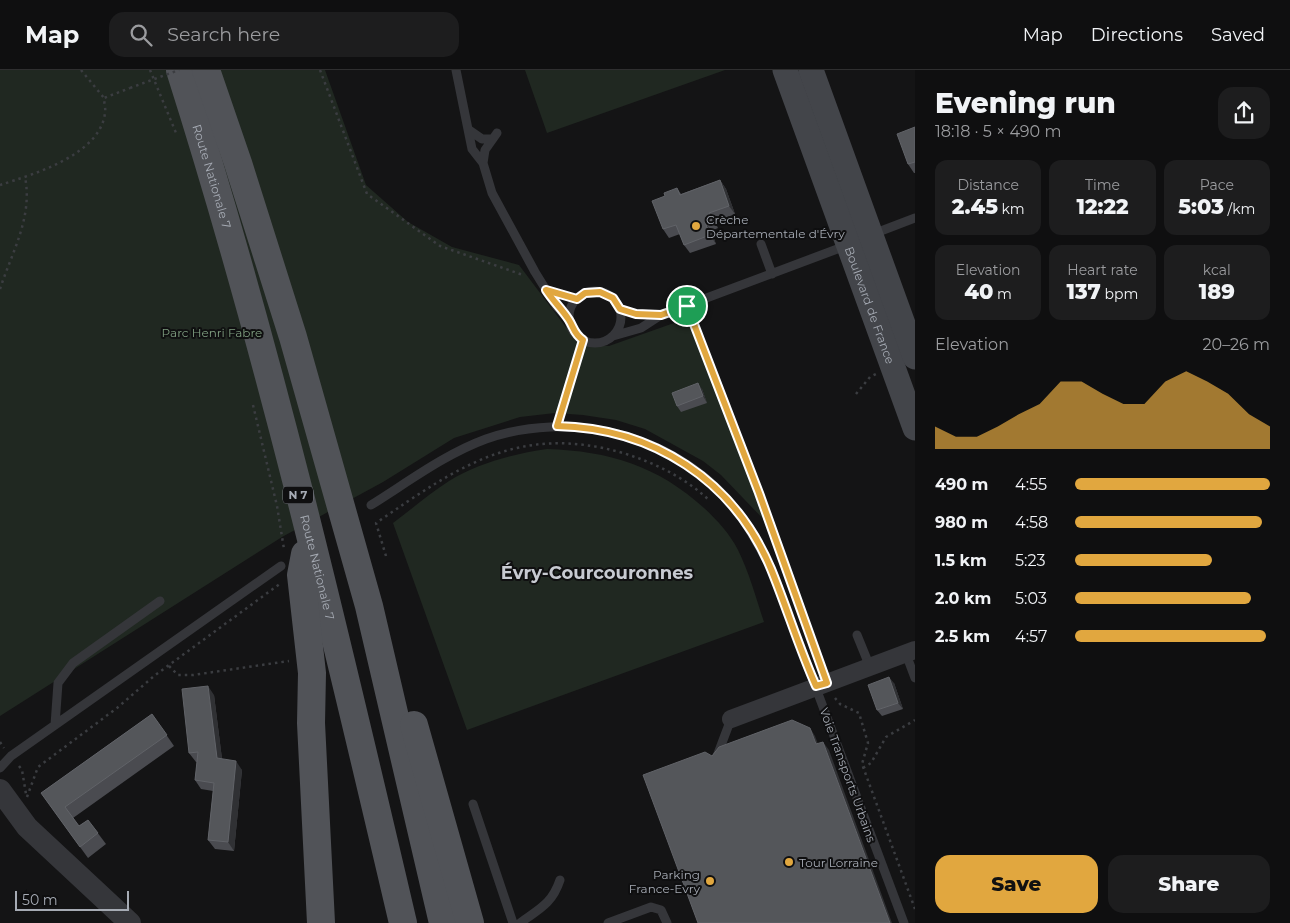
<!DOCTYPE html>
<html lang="en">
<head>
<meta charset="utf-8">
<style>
	body { margin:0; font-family:Montserrat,sans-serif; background:#1d1d1e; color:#f1f3f6; height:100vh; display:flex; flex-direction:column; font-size:19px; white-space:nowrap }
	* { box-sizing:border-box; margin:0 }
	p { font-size:16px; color:#9b9c9f }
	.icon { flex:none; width:28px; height:28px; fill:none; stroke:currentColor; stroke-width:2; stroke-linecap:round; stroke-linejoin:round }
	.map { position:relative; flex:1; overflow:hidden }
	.details { display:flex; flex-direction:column; background:#0f0f10; width:375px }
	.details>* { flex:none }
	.scale { position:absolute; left:15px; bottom:12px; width:114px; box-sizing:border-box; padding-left:5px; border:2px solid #a6abb4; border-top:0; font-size:14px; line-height:18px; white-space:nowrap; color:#a6abb4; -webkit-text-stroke:4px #0f0f10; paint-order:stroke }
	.pin { position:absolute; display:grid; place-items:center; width:42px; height:42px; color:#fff; margin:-21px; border:2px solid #fff; border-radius:50%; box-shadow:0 1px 5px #0007 }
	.round { display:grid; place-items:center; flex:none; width:52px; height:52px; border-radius:15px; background:#1d1d1e }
	.headline { display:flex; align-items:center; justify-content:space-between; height:85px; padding:0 20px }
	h1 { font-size:28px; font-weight:800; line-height:38px }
	.stats { display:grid; grid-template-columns:repeat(3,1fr); gap:8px; height:85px; padding:5px 20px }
	.stats div { display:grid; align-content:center; border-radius:12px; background:#1d1d1e; text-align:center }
	.stats b { font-size:21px; font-weight:800 }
	.stats small { font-size:14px; font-weight:400 }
	.stats p { font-size:14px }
	.chart { height:140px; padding:10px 20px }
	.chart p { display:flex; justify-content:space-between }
	.chart svg { width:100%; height:90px; margin-top:5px; fill:#e1a73f; opacity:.7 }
	.action { display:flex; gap:10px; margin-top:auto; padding:10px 20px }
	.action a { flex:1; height:58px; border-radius:15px; background:#e1a73f; color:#111; font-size:20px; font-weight:800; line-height:58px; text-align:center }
	.action a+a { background:#1d1d1e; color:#f1f3f6 }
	ul { padding:0 20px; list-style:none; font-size:16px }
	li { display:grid; grid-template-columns:80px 60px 1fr; align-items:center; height:38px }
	li i { height:12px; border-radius:6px; background:#e1a73f }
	header { display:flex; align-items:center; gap:30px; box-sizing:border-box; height:70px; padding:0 25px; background:#0f0f10; border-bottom:1px solid #2f2f30 }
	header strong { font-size:24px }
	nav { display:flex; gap:28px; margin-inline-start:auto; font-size:18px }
	.search { width:350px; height:45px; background:#1d1d1e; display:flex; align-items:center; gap:12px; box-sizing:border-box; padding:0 18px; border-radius:15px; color:#9b9c9f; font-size:19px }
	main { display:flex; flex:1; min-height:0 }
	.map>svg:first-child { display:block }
</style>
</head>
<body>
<header>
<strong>Map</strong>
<div class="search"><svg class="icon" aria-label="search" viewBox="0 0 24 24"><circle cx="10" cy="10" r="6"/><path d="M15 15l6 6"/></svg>Search here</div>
<nav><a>Map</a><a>Directions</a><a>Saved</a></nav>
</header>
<main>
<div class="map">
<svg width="915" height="853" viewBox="0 0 915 853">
	<rect width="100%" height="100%" fill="#141415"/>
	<path fill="#202821" d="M0,0H325L366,115L408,152L452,177L519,195L571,264L591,275L609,276L691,247L767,453L721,405L703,391L645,359L616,350L583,345L555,343L520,347L454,368L383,412L282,467L0,646Z
		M525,0H725L547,63Z
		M547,379C609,381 658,396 704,438C717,450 730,464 738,480C749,502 756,528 764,552L467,660L393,453C412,439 430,423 449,411C479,393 513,384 547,379Z"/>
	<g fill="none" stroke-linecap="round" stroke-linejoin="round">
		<path stroke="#3b3d41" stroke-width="2.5" stroke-dasharray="2.5 4" stroke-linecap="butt" d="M81,0L104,28
			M150,0L176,63
			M320,0L367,124L440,176L523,205
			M0,115C34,104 100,85 105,43C106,39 104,33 104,28L130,18
			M0,219C12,182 33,147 25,107
			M691,246L794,522
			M856,324L870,307L876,304
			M253,335L277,436L284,479
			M560,345L583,270
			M386,486L376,453C458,397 518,353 623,383C655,393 684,407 709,430
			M169,596L178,605H193L289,591
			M835,628L840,634L859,643L868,673L862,694L915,839
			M0,672L4,678
			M19,696L22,700L26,724
			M863,698L871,693L886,667L915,650
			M27,727L38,697L117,638L154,606L281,513"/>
		<path stroke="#35363a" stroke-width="9" d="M456,0L472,79L483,93L492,123L535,202L556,236L570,251
			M469,60L482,69H492
			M483,93L485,80L497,63
			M873,164L915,148
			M761,174L772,204
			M546,220L577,229
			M569 247a26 26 0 1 1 52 0a26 26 0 1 1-52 0Z
			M620,239L636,244L661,245
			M613,266L641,258L661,245L848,175
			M371,435C408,412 445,384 486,369C568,340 671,363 729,431C746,451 758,475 771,498L904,853
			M857,565L870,597
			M906,584L915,608
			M55,655L58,613L73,593L160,531
			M717,686L731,649
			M0,698L11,686L281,496
			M473,734L513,853
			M520,853C539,839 552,834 560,810
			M608,853L651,837L661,840L667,853"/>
		<path stroke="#35363a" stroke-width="18" d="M731,649L915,580"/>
		<path stroke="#35363a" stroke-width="22" d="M0,720L27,757L130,853"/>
		<g stroke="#43454a" stroke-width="25">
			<path id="s1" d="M785,0L915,358"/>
			<path d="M811,0L915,287"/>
		</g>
		<g stroke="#515358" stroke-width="28">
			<path id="s2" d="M180,0C269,280 336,567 403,853"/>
			<path d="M206,0L238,93L293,267L369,536L443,853"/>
			<path d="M305,484L301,505L312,603L311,653L321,853"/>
			<path d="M414,655L470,853"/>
		</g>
		<path stroke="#3b3d41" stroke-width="2.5" stroke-dasharray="2.5 4" stroke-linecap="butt" d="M130,18L179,0"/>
	</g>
	<path fill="#4a4b50" d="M915,57V103H914L908,94Z
		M720,110L726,119L735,144L715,152L718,158L711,161L716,174L690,183L684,175L680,164L669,168L663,159L665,126L677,118L681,124Z
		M702,319L707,333L681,342L677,336Z
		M894,613L903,639L882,646L877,640Z
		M214,625L222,689L242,700L234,781L215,779L208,770L213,721L201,719L195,710L197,692H196L189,683Z
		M152,644L174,676L73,748L79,756L88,750L106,774L88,788L41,723Z"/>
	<path fill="#303134" d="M720,110L726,119L735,144L729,136Z
		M709,143L715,152L718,158L712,150Z
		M705,152L711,161L716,174L710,165Z
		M698,313L702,319L707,333L703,326Z
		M889,607L894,613L903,639L898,633Z
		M208,616L214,625L223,697L217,688Z
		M810,658L815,666L821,682L816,674Z
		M823,672L829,680L892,853H890Z
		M236,691L242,700L234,781L228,772Z"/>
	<path fill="#54565a" stroke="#616368" d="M915,57V92L908,94L897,64Z
		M720,110L729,136L709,143L712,150L705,152L710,165L684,175L676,155L663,159L652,131L665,126L664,123L677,118L680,125Z
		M698,313L703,326L677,336L672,323Z
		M889,607L898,633L877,640L868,615Z
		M208,616L217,688L236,691L228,772L208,770L214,713L195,710L198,682L189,683L182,619Z
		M152,644L167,665L65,737L79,756L88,750L98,763L80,777L41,723Z
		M792,650L810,658L816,674L823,672L890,853H698L643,705L705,682L712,686L719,677Z"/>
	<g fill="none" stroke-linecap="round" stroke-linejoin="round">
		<defs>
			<path id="route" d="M546,220L577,229L585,223L600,222L613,228L620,239L636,244L661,245L687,236L759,423L827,613L816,616C799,578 787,538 771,499C734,410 653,358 557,356L583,270C574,264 574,258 569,250C562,239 553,231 546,220Z"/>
		</defs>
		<use href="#route" stroke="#fff" stroke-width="10"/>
		<use href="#route" stroke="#e1a73f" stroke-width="6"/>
	</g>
	<g fill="#e1a73f" stroke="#0f0f10" stroke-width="2">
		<circle cx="696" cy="156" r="5"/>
		<circle cx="789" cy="792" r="5"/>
		<circle cx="710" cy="811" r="5"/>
	</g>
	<g text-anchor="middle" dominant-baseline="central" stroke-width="4" stroke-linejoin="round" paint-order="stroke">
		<rect fill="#0f0f10" stroke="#797c83" stroke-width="1" x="283" y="416.5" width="30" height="17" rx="4"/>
		<g font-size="11" font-weight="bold" fill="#a6abb4">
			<text x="298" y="425">N 7</text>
		</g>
		<g font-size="12" fill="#a6abb4" stroke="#0f0f10">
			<text stroke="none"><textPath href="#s2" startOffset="111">Route Nationale 7</textPath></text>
			<text stroke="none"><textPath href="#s1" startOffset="250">Boulevard de France</textPath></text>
			<text stroke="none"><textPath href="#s2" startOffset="516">Route Nationale 7</textPath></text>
			<text transform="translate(848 705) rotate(70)">Voie Transports Urbains</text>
		</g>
		<g font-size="12" fill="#a6abb4" stroke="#0f0f10" text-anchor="start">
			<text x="706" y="149">Crèche<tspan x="706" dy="14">Départementale d'Évry</tspan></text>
			<text x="799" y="792">Tour Lorraine</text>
			<text x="700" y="804" text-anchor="end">Parking<tspan x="700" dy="14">France-Evry</tspan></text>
		</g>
		<g font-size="12" fill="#7f9e80" stroke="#0f0f10">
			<text x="212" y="262">Parc Henri Fabre</text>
		</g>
		<g font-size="18" font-weight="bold" fill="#c7cad1" stroke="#0f0f10">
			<text x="597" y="503">Évry-Courcouronnes</text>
		</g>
	</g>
</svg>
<div class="scale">50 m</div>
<div class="pin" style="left:687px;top:236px;background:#1e9e55"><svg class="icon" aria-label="arrive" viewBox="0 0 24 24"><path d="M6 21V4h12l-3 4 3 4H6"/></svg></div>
</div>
<section class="details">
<div class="headline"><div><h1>Evening run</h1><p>18:18 · 5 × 490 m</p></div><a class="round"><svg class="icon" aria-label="share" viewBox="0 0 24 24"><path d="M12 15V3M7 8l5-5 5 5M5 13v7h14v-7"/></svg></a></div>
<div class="stats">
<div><p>Distance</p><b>2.45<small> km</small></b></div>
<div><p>Time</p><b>12:22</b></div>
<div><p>Pace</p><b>5:03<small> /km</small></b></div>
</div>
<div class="stats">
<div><p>Elevation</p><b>40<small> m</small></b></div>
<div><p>Heart rate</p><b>137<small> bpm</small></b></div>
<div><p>kcal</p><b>189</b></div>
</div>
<div class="chart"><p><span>Elevation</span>20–26 m</p>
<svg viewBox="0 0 160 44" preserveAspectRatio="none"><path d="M0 44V33L10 38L20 38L30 33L40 27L50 22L60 11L70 11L80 17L90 22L100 22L110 11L120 6L130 11L140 17L150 27L160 33V44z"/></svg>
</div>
<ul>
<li><b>490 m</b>4:55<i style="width:100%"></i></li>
<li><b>980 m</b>4:58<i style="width:96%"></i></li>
<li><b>1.5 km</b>5:23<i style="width:70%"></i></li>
<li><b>2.0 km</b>5:03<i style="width:90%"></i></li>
<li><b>2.5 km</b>4:57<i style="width:98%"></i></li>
</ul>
<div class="action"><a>Save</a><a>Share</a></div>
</section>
</main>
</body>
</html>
